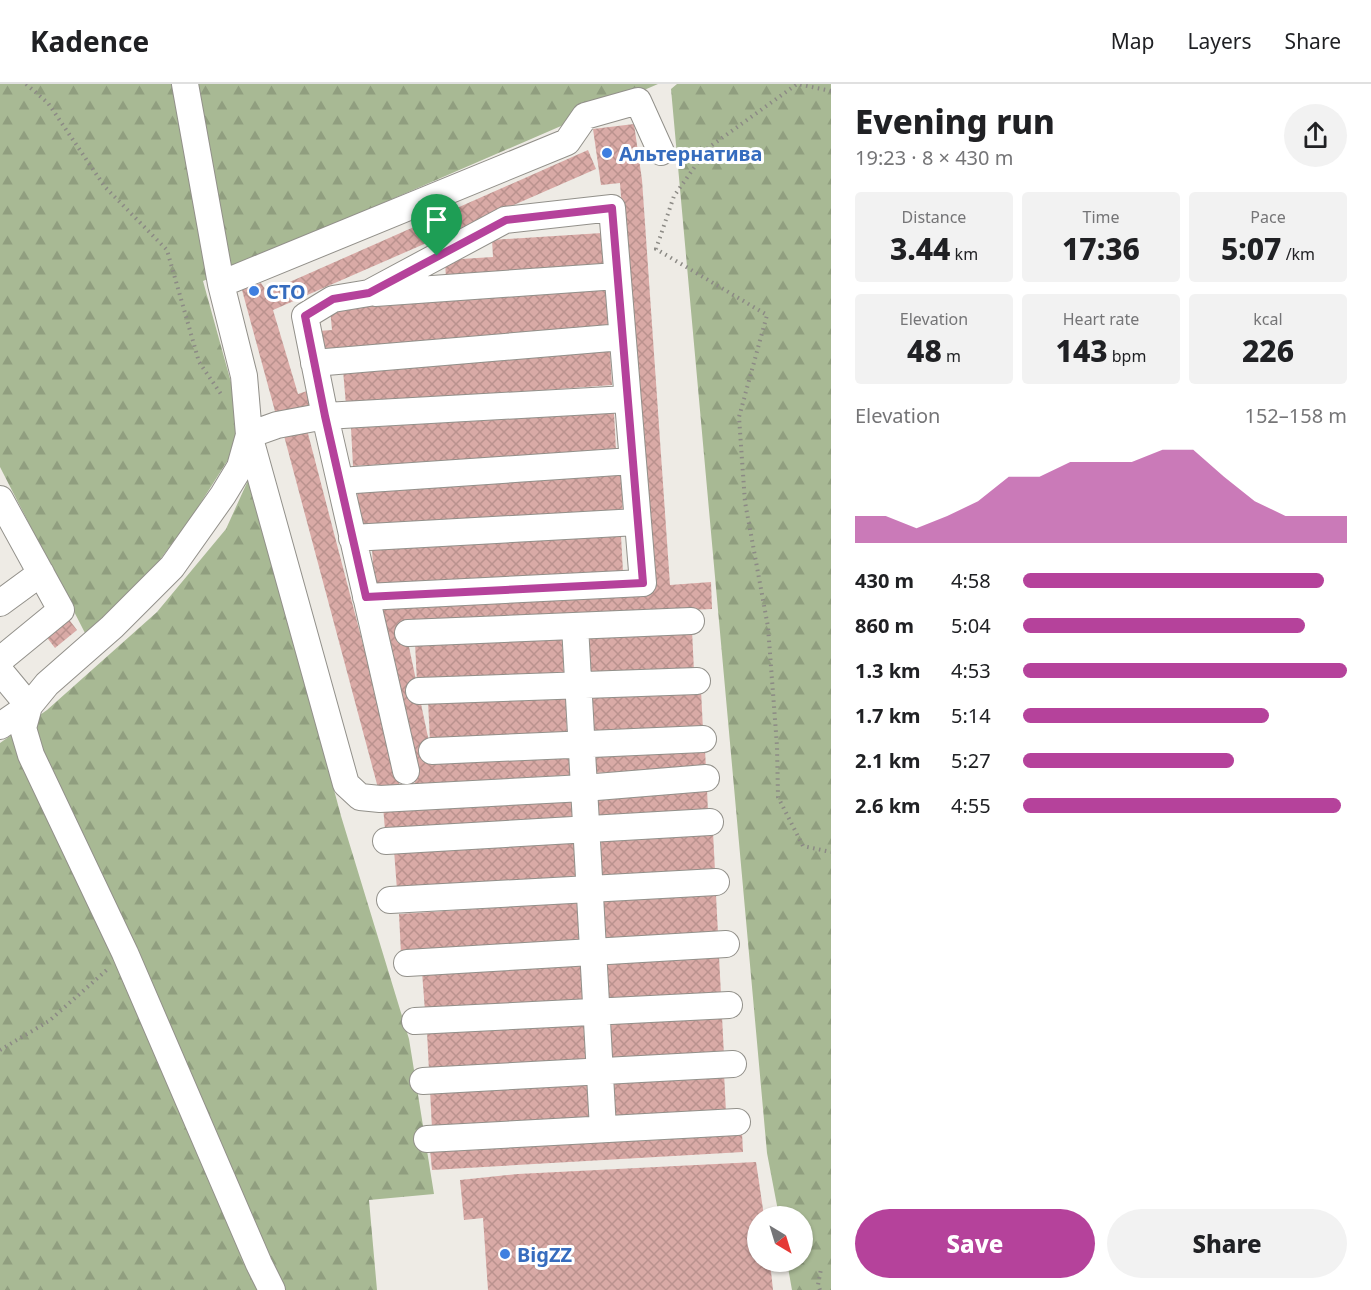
<!DOCTYPE html>
<html lang="en">
<head>
<meta charset="utf-8">
<style>
	body { margin:0; font-family:"Noto Sans",sans-serif; background:#f2f2f2; color:#202124; height:100vh; display:flex; flex-direction:column; font-size:22px; white-space:nowrap }
	* { box-sizing:border-box; margin:0 }
	p { font-size:20px; color:#757577 }
	.icon { flex:none; width:33px; height:33px; fill:none; stroke:currentColor; stroke-width:2; stroke-linecap:round; stroke-linejoin:round }
	.map { position:relative; flex:1; overflow:hidden }
	.drawer { display:flex; flex-direction:column; background:#fff; width:540px }
	.drawer>* { flex:none }
	.needle { width:39px; rotate:142deg }
	.tools { position:absolute; left:747px; top:1122px; display:grid; gap:12px }
	.tools a { display:grid; place-items:center; width:66px; height:66px; border-radius:50%; background:#fff; box-shadow:0 2px 4px #0004; font-size:30px }
	.pin { position:absolute; display:grid; place-items:center; width:51px; height:51px; color:#fff; margin:-62px -26px; border-radius:50% 50% 50% 0; rotate:-45deg; box-shadow:0 0 6px #0007 }
	.pin .icon { rotate:45deg }
	.round { display:grid; place-items:center; flex:none; width:63px; height:63px; border-radius:32px; background:#f2f2f2 }
	.head { display:flex; align-items:center; justify-content:space-between; height:102px; padding:0 24px }
	h1 { font-size:33px; font-weight:800; line-height:45px }
	.stats { display:grid; grid-template-columns:repeat(3,1fr); gap:9px; height:102px; padding:6px 24px }
	.stats div { display:grid; align-content:center; border-radius:6px; background:#f2f2f2; text-align:center }
	.stats b { font-size:30px; font-weight:800 }
	.stats small { font-size:16px; font-weight:400 }
	.stats p { font-size:16px }
	.chart { height:168px; padding:12px 24px }
	.chart p { display:flex; justify-content:space-between }
	.chart svg { width:100%; height:108px; margin-top:6px; fill:#b5429b; opacity:.7 }
	.primary-button { display:flex; gap:12px; margin-top:auto; padding:12px 24px }
	.primary-button a { flex:1; height:69px; border-radius:36px; background:#b5429b; color:#fff; font-size:24px; font-weight:800; line-height:69px; text-align:center }
	.primary-button a+a { background:#f2f2f2; color:#202124 }
	ul { padding:0 24px; list-style:none; font-size:20px }
	li { display:grid; grid-template-columns:96px 72px 1fr; align-items:center; height:45px }
	li i { height:15px; border-radius:8px; background:#b5429b }
	header { display:flex; align-items:center; gap:36px; box-sizing:border-box; height:84px; padding:0 30px; background:#fff; border-bottom:2px solid #e0e0e0 }
	header strong { font-size:28px }
	nav { display:flex; gap:33px; margin-inline-start:auto; font-size:21px }
	main { display:flex; flex:1; min-height:0 }
	.map>svg:first-child { display:block }
</style>
</head>
<body>
<header>
<strong>Kadence</strong>
<nav><a>Map</a><a>Layers</a><a>Share</a></nav>
</header>
<main>
<div class="map">
<svg width="831" height="1206" viewBox="0 0 831 1206">
	<defs>
		<pattern id="forest-firs" width="22" height="20" patternUnits="userSpaceOnUse" patternTransform="scale(1.5)"><rect width="22" height="20" fill="#a8b994"/><path d="M5 1l3.5 6h-7zM16 11l3.5 6h-7z" fill="#909e7f"/></pattern>
		<pattern id="building-cross-hatch" width="8" height="8" patternUnits="userSpaceOnUse" patternTransform="scale(1.5)"><rect width="8" height="8" fill="#d9aaa6"/><path d="M0 0l8 8M0 8l8-8" fill="none" stroke="#ba928e"/></pattern>
	</defs>
	<rect width="100%" height="100%" fill="#eeebe5"/>
	<path fill="url(#forest-firs)" d="M0,0H658L203,197L245,349L193,431L145,496L85,549L0,383Z
		M677,0H831V1206H792L787,1178H802V1132H779L767,1069L671,5Z
		M250,392L341,732L409,955L434,1110L369,1116L377,1206H0V659L47,626L157,528L226,445Z"/>
	<path fill="url(#building-cross-hatch)" d="M634,40L642,96L670,501L711,498L712,525L404,539L433,677L569,670L570,691L415,700L379,521L651,509L620,99L601,101L593,45Z
		M588,66L596,85L273,226L298,310L307,307L312,323L276,331L242,206L261,199L267,208Z
		M602,149L604,185L446,196L445,176L493,173L492,156Z
		M613,202L617,245L320,270L318,247L332,246L330,225Z
		M610,266L612,301L346,321L343,286Z
		M614,329L616,367L353,382L351,344Z
		M306,342L400,702L378,704L283,348Z
		M621,389L623,429L359,441L357,401Z
		M621,452L623,488L374,501L372,464Z
		M67,533L77,546L55,564L45,551Z
		M692,546L694,588L591,593L589,551Z
		M562,552L564,591L417,598L415,559Z
		M701,606L703,646L592,652L590,612Z
		M566,611L567,651L430,657L428,617Z
		M705,666L706,685L592,689L591,671Z
		M707,705L708,728L597,733L596,710Z
		M575,711L577,736L385,746L383,722Z
		M713,748L715,787L602,792L600,753Z
		M577,753L580,793L397,806L394,766Z
		M716,811L718,850L605,856L603,817Z
		M581,818L583,858L401,870L399,830Z
		M719,872L721,911L608,917L606,878Z
		M584,877L586,917L425,927L422,888Z
		M722,932L724,972L610,977L609,938Z
		M588,938L590,978L429,987L427,948Z
		M724,989L726,1028L613,1034L611,995Z
		M590,998L592,1037L432,1045L430,1006Z
		M742,1049L743,1068L432,1086L430,1065Z
		M756,1078L764,1132H758V1178H770L773,1206H488L483,1134L464,1136L460,1096L518,1090Z"/>
	<g fill="none" stroke-linecap="round" stroke-linejoin="round">
		<defs>
			<path id="minor" d="M221,200L567,58L585,32L638,17L661,68
				M375,209L617,192
				M314,279L622,253
				M627,315L325,332L277,341L249,351L346,700L360,713L380,715L584,704L706,694
				M340,397L632,377
				M0,415L61,526L0,576
				M352,454L637,438
				M366,513L643,499L612,124L505,136L369,209L333,215L305,232L325,332L406,687
				M0,519L41,489
				M575,542L603,1045
				M408,549L691,537
				M0,587L29,622
				M419,607L697,597
				M29,622L23,644L31,671L125,869L259,1180L272,1206
				M0,642L29,622L47,600L112,543L172,483L223,411L240,383L249,351L244,292L221,200L185,0
				M432,667L703,655
				M386,757L710,738
				M390,816L716,798
				M407,879L726,860
				M415,937L729,921
				M423,997L733,980
				M427,1055L737,1038"/>
		</defs>
		<use href="#minor" stroke="#92908a" stroke-width="28"/>
		<path stroke="#8c8a85" stroke-width="4" stroke-dasharray="1.5 4.5" stroke-linecap="butt" d="M26,0L48,19L105,103L167,166L199,278L223,313
			M831,7L797,0L708,64L674,112L656,165L767,231L739,333L745,418L768,543L777,662L778,713L803,762L831,768
			M0,966L49,937L109,884
			M820,1206L818,1201L821,1185"/>
		<use href="#minor" stroke="#fff" stroke-width="26"/>
	</g>
	<g fill="none" stroke-linecap="round" stroke-linejoin="round">
		<defs>
			<path id="route" d="M612,124L643,499L366,513L325,332L305,232L333,215L369,209L506,136Z"/>
		</defs>
		<use href="#route" stroke="#fff" stroke-width="12"/>
		<use href="#route" stroke="#b5429b" stroke-width="8"/>
	</g>
	<g fill="#3f7fe0" stroke="#fff" stroke-width="2">
		<circle cx="607" cy="69" r="6"/>
		<circle cx="254" cy="207" r="6"/>
		<circle cx="505" cy="1170" r="6"/>
	</g>
	<g text-anchor="middle" dominant-baseline="central" stroke-width="6" stroke-linejoin="round" paint-order="stroke">
		<g font-size="20" font-weight="bold" fill="#366cbe" stroke="#fff" text-anchor="start">
			<text x="619" y="69">Альтернатива</text>
			<text x="266" y="207">СТО</text>
			<text x="517" y="1170">BigZZ</text>
		</g>
	</g>
</svg>
<div class="tools">
<a><svg class="needle" viewBox="-14 -14 28 28"><path d="M0-13l5 13h-10z" fill="#e53935"/><path d="M0 13l5-13h-10z" fill="#757577"/></svg></a>
</div>
<div class="pin" style="left:437px;top:172px;background:#1e9e55"><svg class="icon" aria-label="arrive" viewBox="0 0 24 24"><path d="M6 21V4h12l-3 4 3 4H6"/></svg></div>
</div>
<section class="drawer">
<div class="head"><div><h1>Evening run</h1><p>19:23 · 8 × 430 m</p></div><a class="round"><svg class="icon" aria-label="share" viewBox="0 0 24 24"><path d="M12 15V3M7 8l5-5 5 5M5 13v7h14v-7"/></svg></a></div>
<div class="stats">
<div><p>Distance</p><b>3.44<small> km</small></b></div>
<div><p>Time</p><b>17:36</b></div>
<div><p>Pace</p><b>5:07<small> /km</small></b></div>
</div>
<div class="stats">
<div><p>Elevation</p><b>48<small> m</small></b></div>
<div><p>Heart rate</p><b>143<small> bpm</small></b></div>
<div><p>kcal</p><b>226</b></div>
</div>
<div class="chart"><p><span>Elevation</span>152–158 m</p>
<svg viewBox="0 0 160 44" preserveAspectRatio="none"><path d="M0 44V33L10 33L20 38L30 33L40 27L50 17L60 17L70 11L80 11L90 11L100 6L110 6L120 17L130 27L140 33L150 33L160 33V44z"/></svg>
</div>
<ul>
<li><b>430 m</b>4:58<i style="width:93%"></i></li>
<li><b>860 m</b>5:04<i style="width:87%"></i></li>
<li><b>1.3 km</b>4:53<i style="width:100%"></i></li>
<li><b>1.7 km</b>5:14<i style="width:76%"></i></li>
<li><b>2.1 km</b>5:27<i style="width:65%"></i></li>
<li><b>2.6 km</b>4:55<i style="width:98%"></i></li>
</ul>
<div class="primary-button"><a>Save</a><a>Share</a></div>
</section>
</main>
</body>
</html>
